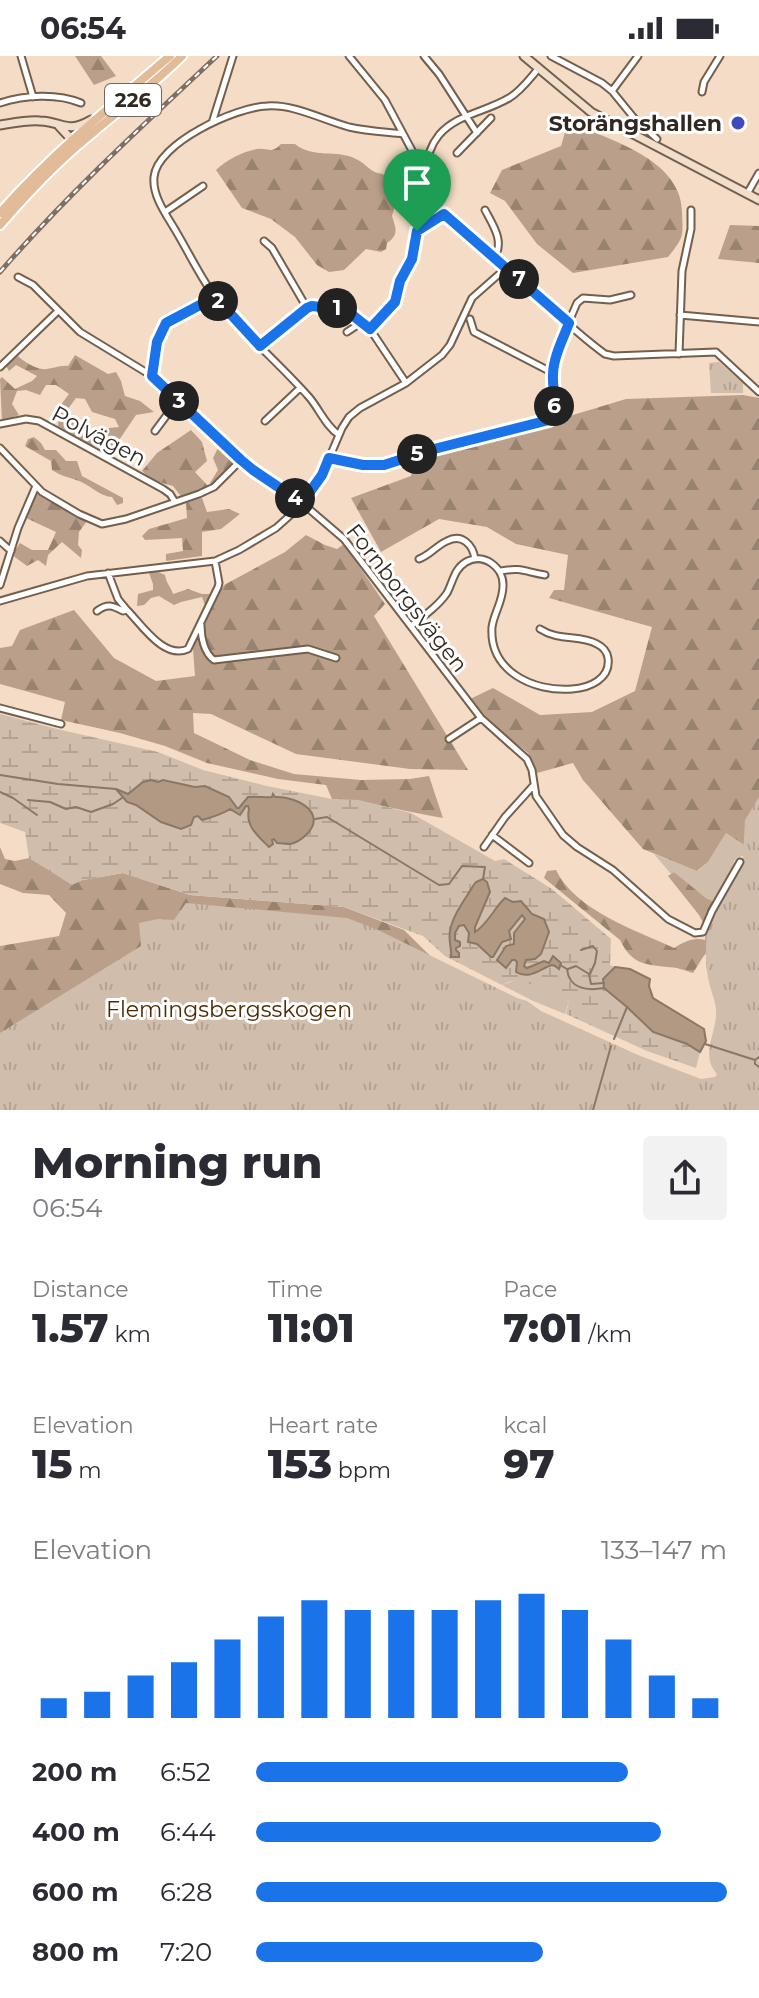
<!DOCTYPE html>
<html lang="en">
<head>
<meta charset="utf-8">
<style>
	body { margin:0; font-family:Montserrat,sans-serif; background:#f2f2f3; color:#2b2b33; height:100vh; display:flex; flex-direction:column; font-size:30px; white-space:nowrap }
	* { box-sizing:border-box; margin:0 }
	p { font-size:26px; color:#7c7c81 }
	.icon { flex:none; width:44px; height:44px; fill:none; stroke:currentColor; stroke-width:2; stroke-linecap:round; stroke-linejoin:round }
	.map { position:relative; height:1054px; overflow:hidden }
	.side { display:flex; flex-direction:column; background:#fff; flex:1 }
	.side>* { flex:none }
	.pin { position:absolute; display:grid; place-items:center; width:68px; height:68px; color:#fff; margin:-82px -34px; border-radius:50% 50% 50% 0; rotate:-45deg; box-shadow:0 0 8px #0007 }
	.pin .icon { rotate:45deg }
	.km { position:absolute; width:40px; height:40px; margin:-20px; border-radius:50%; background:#222; color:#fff; font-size:22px; line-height:40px; text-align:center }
	.round { display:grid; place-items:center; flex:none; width:84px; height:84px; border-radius:8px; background:#f2f2f3 }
	.headline { display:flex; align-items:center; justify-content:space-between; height:136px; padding:0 32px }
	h1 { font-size:44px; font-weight:800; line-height:60px }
	.figures { display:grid; grid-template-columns:repeat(3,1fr); gap:12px; height:136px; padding:8px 32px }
	.figures div { display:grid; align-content:center }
	.figures b { font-size:40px; font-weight:800 }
	.figures small { font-size:22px; font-weight:400 }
	.figures p { font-size:22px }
	.chart { height:224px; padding:16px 32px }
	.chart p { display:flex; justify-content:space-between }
	.chart svg { width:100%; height:144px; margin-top:8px; stroke:#1a73e8; stroke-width:6 }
	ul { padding:0 32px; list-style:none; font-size:26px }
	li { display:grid; grid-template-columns:128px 96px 1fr; align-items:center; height:60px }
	li i { height:20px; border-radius:10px; background:#1a73e8 }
	.status { display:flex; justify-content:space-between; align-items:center; height:56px; padding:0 40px; background:#fff; direction:ltr }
	.status svg { height:22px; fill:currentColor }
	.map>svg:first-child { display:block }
</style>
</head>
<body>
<div class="status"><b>06:54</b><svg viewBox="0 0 49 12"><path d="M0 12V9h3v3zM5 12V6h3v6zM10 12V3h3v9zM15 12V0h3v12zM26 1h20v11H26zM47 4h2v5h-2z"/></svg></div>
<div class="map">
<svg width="759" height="1054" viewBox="0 0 759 1054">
	<defs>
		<pattern id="forest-firs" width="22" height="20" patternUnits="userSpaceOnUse" patternTransform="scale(2)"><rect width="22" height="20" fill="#baa08a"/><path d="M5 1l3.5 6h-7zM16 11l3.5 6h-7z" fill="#988270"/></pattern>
		<pattern id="wetland-marsh" width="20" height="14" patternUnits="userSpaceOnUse" patternTransform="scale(2)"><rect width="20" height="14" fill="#d1bdab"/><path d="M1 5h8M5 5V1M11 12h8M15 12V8" fill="none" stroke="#b4a293"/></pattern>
		<pattern id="park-tufts" width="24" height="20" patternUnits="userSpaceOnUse" patternTransform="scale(2)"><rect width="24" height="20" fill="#d1bdab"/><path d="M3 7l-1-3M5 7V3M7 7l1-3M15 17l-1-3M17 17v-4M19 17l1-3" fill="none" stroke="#b4a293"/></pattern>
	</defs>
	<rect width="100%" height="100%" fill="#f4dcc7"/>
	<path fill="#d1bdab" d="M726,777L759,799H744L734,805L730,828L741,857L706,842L674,816L671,818L654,798L698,815L708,806Z
		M519,923C536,928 552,938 569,945L565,958L531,944L502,929Z"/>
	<path fill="url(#forest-firs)" fill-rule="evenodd" d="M75,0H101L116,20L94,29Z
		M568,66C608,83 682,103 682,156C683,181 684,181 668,201L573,217L537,188L505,145L490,137L502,114L561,90Z
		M281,88H295C313,103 337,93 356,103C367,108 370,117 383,118C393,134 399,140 392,160C396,172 399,179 387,187L386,193L381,196L366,193L344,214L329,216L317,209L295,181L271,163L242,152L216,114C226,104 244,95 257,93C269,91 270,99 281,88Z
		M730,169L759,170V207L718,203Z
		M75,299L108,318L116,316L121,325L125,340L140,345L154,356L136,359L113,393L101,387L91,391L58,370L60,350L69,338L56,329H46L40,339L26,334L17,335L12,348L19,359L2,365L0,323L2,321L15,333L32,325L37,320L16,309L9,315L6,310L18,300C23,305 34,312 42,313C50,314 59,309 68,310ZM76,342L85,343L92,356L115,363L119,371L90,374L89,366H74L65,357Z
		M743,339L759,342V799L726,777L708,806L697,815L643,793L583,724L573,707L537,717L528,697L495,671L470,643L493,632L540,659L592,656L635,635L652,571L549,542L554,534H564L568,499L516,488L487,471L439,463L381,496L351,442L411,420L414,401L553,365L626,343Z
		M191,374L202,386L207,405L195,416L208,430L183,443L173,430L152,424L142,415L157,397Z
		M34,381L41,387L45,394H56L66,405H77L82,420L123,442V447L117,449L112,441C98,440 90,428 76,424C66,420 63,421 52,414L51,405L25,390L28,383Z
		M219,390L234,404L215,429L210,427L218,414L213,402Z
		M39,435L51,445L87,465L79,476L78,489L82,494L81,502L62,486L48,499L46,510L38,504L27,510L12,499L20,487L32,494H48L56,476L26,462L30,451Z
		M202,442L207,456L229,453L240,458L221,473L202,476V500L166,505V498L183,495L182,482L145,484L142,480L149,473L187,462L186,447Z
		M306,479L325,489L337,493L344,488L385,548L374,560L468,714L410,713L296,698L211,658L193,657L194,677L250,704L294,718L361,724L410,723L429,720L443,762C406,756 370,745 332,743L326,729L278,723L207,707L165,690L120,677L61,664L65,646L0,628V592L12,590L20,574L74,554L114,602L156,625L195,620L193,593L204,565L224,529L285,496Z
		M154,514L165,519C166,527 171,531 173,538L188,533L202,538H210L215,531L210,542L205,549L202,541L181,546L174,549L159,540L151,542L144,549L137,550L138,538L153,534V528L149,517Z
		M0,791L5,803L15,805L29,802L50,814L83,824L123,817L190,839L344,851L404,874L480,949L0,1054V890L59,880L66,857L49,839L23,837L0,828Z
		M556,814C575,854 635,874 674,892C684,886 693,881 705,884L706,872L699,859L668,820L674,816L706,842L741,857L703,901L693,917C684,914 676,911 667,911C643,908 632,908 620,884L544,822L547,815Z"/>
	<path fill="url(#wetland-marsh)" fill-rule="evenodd" d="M0,658L57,673L158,696L203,714L267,730L332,743L359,744L411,757L495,805L504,803L552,833L611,883L610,909L615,911L604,923L605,932L627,951L653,976L687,988L700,996L696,1012L647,995L566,958L569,945C559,941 548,937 538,932C525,925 517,921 502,929L445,900L423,880L344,851L190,839L123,817L83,824L72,829L29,802L25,776L0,767ZM143,726C166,726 212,728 229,742C232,745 234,749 237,752H239L245,743L286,741L312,756L315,763L286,787H277L274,782L272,784L269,790C253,776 249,771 248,750H246L237,758L234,755L230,753C221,760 213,758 206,763L198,760L194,761L191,769C164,775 150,753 127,746L121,734L128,738ZM473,830L483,853L475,871V876C485,870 488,858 497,850C500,847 505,845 509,843L530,854L549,876L542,895L535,903L526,904L524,910L527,912L544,905L549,907L554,900L556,910C548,910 547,912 541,915C535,918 528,919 521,919L516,914L517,905L512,904L507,912L497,904C500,895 505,891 514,888L513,880L525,863L522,859L514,867L493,901H491C480,891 472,881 464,869L459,870C453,879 454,891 459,899V901L453,900L450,885L464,844Z"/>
	<path fill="url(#park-tufts)" d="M719,306L743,327V337H711L709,307Z
		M759,741V1054H0V977L141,890L139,867L158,863L174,864L186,847L347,862L378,874L517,942L527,945L541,955L638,999L701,1023L715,1021L717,1018C699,998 718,976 716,953C715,943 710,933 708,922C705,905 705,883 709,866L743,801L745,764Z"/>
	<path fill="#b29984" stroke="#8b7766" stroke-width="2" d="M151,724L158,726L163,724L195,731L205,730L229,741L237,752H239L248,741C255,740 269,742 272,741L273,738L275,741C295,740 328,756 307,778C303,782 296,787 290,788C286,788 281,787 277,787L274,783L272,784L273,788L269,791C258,780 245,770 249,753L248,750H246L240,759L230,753C221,759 212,761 202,764L198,760L194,761L191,769L181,773L161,766L136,749L127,746L116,733L128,738L143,726Z
		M483,823L487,826L490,836L475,871V876C487,869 494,852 505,842L513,846L521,845L532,858L544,863L549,876L541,898L535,903L526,904L524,910L527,912L544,905L549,907L553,900L561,907L559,913L555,910L552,909C540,913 529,924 516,916L517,906L515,904H512L506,912L497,904L506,890L514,888V877L525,863L522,859L509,875L511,883L502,886L493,901H491L477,888L468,886L469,877L464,869L459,870L455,877V884L460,886V890L456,892V894L459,897V901H451C452,893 448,884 450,875C453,858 465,844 473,830L476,826Z
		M615,911L630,913L650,923L649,930L653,942L704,973L706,985L700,996L687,988L653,976L627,951L604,932L603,923Z"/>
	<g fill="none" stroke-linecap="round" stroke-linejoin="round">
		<path stroke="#8b7766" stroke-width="2" d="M0,719L58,728L116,733
			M0,736L13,742L37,759
			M28,744L50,746L66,753L76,751L91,756L113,748L122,742
			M315,763L327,761L439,829L449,828L462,810L485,811L483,823
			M581,894L593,890L597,895L595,907L590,918
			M560,909L567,913C569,933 587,935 604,932
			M568,913L576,910L589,918L591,928L604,927
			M614,983L627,951
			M705,988L755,1004L759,1001
			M755,1005V1008L759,1011
			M593,1054L611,990"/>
		<defs>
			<path id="street" d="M21,0L33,41
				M349,0L385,44L415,100L427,105
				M424,0L439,18L477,77
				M551,0L602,27L612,35L634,62L657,83
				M539,12C530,22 521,35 509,42C486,56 457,58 439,79C423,99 423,127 436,148C448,167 486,194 504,210C538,239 569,272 605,298L614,300L716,296L759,336
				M612,35L638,0
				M702,36L704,26L720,0
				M0,47C25,39 57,37 81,47
				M212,67L233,0
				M457,97L491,62
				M747,138L759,117
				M485,154C493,169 505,186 494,202
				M165,156L203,130
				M264,185L272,192L307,252
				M18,221L33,229L80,276L152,320L241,404L302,447L344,483L481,662L527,703L532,714L536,740L563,779L577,791L613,814L668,863L695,877L703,876L712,855L740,806
				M680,259L759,266
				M470,263L474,276L553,317
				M370,273L395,246L400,225L412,203L417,175L444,158
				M347,276L362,266
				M260,290L307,252L327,251L346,254L370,273L406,327
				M679,298L682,215L691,173V154
				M0,311L58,255
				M152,320L157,286L166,267L215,241
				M265,365L300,332
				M0,368L26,363L39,365L163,433L170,438L175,446
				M155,375L178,344
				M339,379C325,369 320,354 309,341C280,308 245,279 217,244C202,224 190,199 177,177C168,161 152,141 154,121C157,87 236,51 267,50C294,48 323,64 349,71C366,75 385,76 403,78
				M0,392L42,436L79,458L102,468L126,463L199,438L214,431L241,404
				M329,402L363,409H384L430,394L549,364C560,351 550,330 553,314C556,297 570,263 577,247L583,242L610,244L631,239
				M0,485L11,495
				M419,503C430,499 436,490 447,485C462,477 473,489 475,503
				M501,515C522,511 525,516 545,519
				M0,529L18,472L36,430
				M0,545L87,520L215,505L239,494L276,472L295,455L311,437L322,419L342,372L349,361L360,352L406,327L442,299L450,289L472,242L506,212
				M127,554C142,569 164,604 188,593L218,531L219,527L215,505
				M97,555C108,547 113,550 123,555L127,554L118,543L108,517
				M201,569C201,581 204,597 214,604L308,593L336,602
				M411,570C424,560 438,550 447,537C453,526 454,513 466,506C483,496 504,511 503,530C503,545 494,557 492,571C489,615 533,636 572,633C589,632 611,623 608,602C607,595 603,591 597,588C579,578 560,586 540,573
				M0,652L61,668
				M449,683L481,662
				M492,779L529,807
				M484,791L505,761L533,730"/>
			<path id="secondary" d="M524,0L591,56L759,144
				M0,69C13,67 27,64 40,65C64,66 66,78 91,64
				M59,70L72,84L78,86"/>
			<path id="primary" d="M0,157C51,99 111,50 170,0
				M0,169C26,139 53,110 83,85C116,56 151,31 182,0"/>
		</defs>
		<use href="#street" stroke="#735f4c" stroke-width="9"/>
		<use href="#secondary" stroke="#735f4c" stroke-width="11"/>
		<use href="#primary" stroke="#fff" stroke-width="12"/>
		<use href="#street" stroke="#fff" stroke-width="5"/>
		<use href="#secondary" stroke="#f1decb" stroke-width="7"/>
		<use href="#primary" stroke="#e2bc98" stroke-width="8"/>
		<defs>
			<path id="rail" d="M0,216C67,139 142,70 217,0"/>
		</defs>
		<use href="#rail" stroke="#7e6f63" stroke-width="5"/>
		<use href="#rail" stroke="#fff" stroke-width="2" stroke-dasharray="6" stroke-linecap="butt"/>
	</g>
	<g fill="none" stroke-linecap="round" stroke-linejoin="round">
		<defs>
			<path id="route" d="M444,158L569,267C563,283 553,302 553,319C552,334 559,352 549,364L430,394L384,409H363L329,402L322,419L302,447L253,414L241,404L152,320L157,286L166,267L215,241L260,290L307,252L312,250L346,254L370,273L395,246L400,225L412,203L417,175Z"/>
		</defs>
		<use href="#route" stroke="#fff" stroke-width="16"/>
		<use href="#route" stroke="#1a73e8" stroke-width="10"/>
	</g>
	<circle fill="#3d4abd" stroke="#fff" stroke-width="3" cx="738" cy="67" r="8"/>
	<g text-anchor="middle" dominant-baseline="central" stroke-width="6" stroke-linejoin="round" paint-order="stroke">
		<rect fill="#fff" stroke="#6f6864" stroke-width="2" x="105" y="28" width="56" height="32" rx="6"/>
		<g font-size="20" font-weight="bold" fill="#312821">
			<text x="133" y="44">226</text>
		</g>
		<g font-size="22" font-weight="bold" fill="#312821" stroke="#fff" text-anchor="end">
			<text x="722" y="67">Storängshallen</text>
		</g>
		<g font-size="22" fill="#312821" stroke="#fff">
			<text transform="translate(99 380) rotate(28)">Polvägen</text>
			<text transform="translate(407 542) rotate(52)">Fornborgsvägen</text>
		</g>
		<g font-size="22" fill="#4d2a01" stroke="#fff">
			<text x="229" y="953">Flemingsbergsskogen</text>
		</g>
	</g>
</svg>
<div class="pin" style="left:417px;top:175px;background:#1e9e55"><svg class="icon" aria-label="arrive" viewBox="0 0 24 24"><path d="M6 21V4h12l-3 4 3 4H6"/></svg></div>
<b class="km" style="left:337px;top:252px">1</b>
<b class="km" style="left:218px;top:245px">2</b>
<b class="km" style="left:179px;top:345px">3</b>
<b class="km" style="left:295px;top:442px">4</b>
<b class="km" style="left:417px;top:398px">5</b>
<b class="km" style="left:554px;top:350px">6</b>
<b class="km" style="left:519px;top:223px">7</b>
</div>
<section class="side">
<div class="headline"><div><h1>Morning run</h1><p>06:54</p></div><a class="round"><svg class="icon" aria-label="share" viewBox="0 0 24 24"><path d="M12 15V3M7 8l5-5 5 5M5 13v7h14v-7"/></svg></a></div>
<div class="figures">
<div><p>Distance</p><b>1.57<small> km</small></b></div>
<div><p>Time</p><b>11:01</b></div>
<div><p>Pace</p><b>7:01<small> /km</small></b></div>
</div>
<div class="figures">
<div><p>Elevation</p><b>15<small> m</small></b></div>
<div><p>Heart rate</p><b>153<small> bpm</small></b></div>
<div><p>kcal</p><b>97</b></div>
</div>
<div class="chart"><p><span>Elevation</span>133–147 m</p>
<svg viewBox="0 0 160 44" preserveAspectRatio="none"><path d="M5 44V38M15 44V36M25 44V31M35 44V27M45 44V20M55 44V13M65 44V8M75 44V11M85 44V11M95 44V11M105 44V8M115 44V6M125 44V11M135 44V20M145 44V31M155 44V38"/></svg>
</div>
<ul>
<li><b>200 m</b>6:52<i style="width:79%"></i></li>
<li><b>400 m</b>6:44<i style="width:86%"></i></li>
<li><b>600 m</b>6:28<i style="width:100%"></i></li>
<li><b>800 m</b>7:20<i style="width:61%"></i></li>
</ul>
</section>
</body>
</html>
